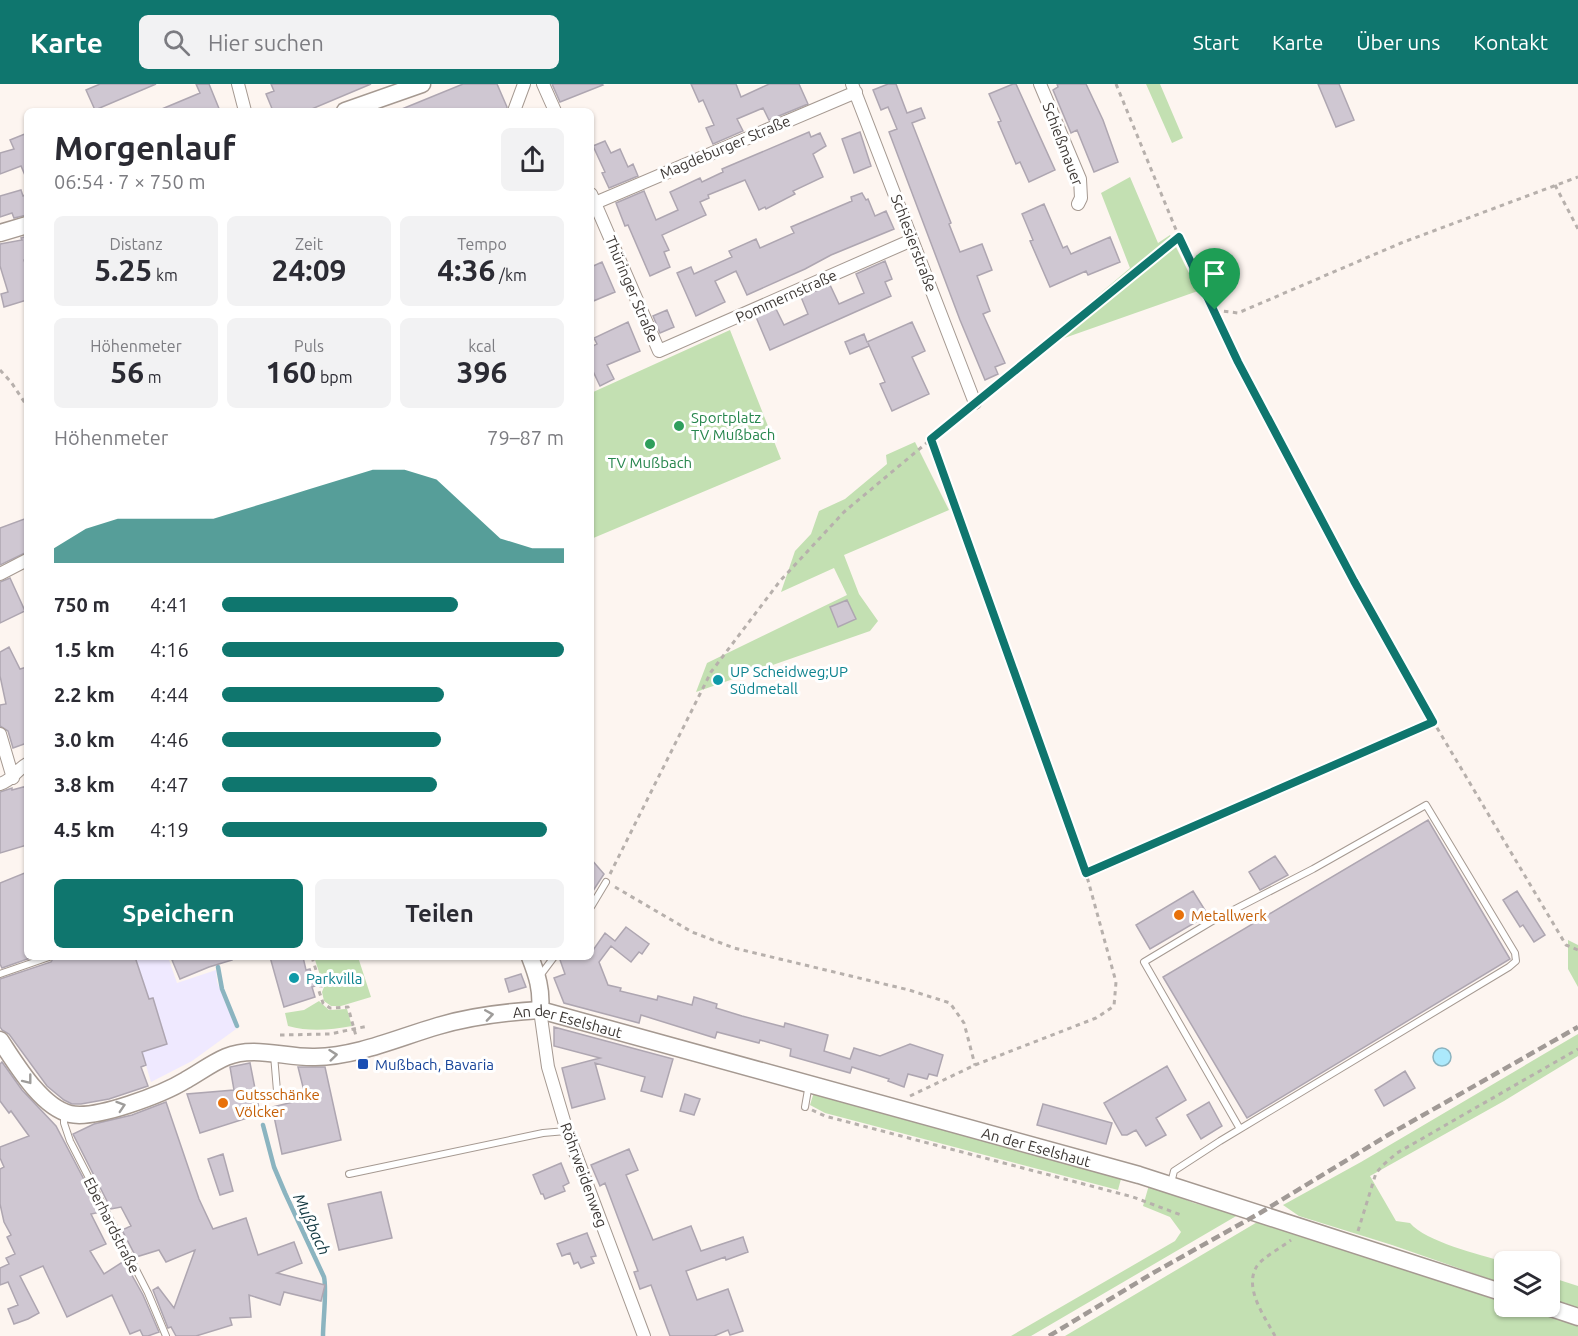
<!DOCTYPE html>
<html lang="de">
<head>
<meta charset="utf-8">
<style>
	body { margin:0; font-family:Ubuntu,sans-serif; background:#f2f2f3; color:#2b2b33; height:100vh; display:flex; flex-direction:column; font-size:22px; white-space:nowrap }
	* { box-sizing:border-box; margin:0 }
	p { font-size:20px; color:#7c7c81 }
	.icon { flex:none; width:33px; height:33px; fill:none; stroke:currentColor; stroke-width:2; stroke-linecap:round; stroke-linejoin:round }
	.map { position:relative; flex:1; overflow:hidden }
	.drawer { position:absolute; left:24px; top:24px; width:570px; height:852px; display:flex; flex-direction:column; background:#fff; border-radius:9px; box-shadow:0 2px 4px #0004 }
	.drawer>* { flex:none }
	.tools { position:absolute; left:1494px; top:1167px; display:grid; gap:12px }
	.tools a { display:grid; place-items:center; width:66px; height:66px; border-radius:9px; background:#fff; box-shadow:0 2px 4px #0004; font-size:30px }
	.pin { position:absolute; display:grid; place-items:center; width:51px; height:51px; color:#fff; margin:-62px -26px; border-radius:50% 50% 50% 0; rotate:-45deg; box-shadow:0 0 6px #0007 }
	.pin .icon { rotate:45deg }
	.round { display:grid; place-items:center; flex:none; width:63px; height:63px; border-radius:9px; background:#f2f2f3 }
	.overview { display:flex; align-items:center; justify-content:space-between; height:102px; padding:0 30px }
	h1 { font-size:33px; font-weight:700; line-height:45px }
	.figures { display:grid; grid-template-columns:repeat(3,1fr); gap:9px; height:102px; padding:6px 30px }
	.figures div { display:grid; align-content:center; border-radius:9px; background:#f2f2f3; text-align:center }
	.figures b { font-size:30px; font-weight:700 }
	.figures small { font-size:16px; font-weight:400 }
	.figures p { font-size:16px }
	.chart { height:168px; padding:12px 30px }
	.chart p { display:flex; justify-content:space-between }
	.chart svg { width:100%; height:108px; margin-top:6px; fill:#0f766e; opacity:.7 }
	.cta { display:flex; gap:12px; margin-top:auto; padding:12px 30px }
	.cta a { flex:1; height:69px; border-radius:9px; background:#0f766e; color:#fff; font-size:24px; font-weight:700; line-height:69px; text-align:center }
	.cta a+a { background:#f2f2f3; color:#2b2b33 }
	ul { padding:0 30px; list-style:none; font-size:20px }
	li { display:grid; grid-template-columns:96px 72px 1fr; align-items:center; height:45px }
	li i { height:15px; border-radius:8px; background:#0f766e }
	header { display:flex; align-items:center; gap:36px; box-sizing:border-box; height:84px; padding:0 30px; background:#0f766e; color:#fff }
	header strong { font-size:28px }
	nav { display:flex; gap:33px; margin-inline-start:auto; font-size:21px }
	.search { width:420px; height:54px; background:#f2f2f3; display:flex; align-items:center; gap:15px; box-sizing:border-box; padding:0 21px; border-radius:9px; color:#7c7c81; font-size:22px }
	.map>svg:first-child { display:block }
</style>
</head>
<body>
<header>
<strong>Karte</strong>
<div class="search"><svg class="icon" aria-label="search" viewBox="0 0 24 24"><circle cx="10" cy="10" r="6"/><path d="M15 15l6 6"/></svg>Hier suchen</div>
<nav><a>Start</a><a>Karte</a><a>Über uns</a><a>Kontakt</a></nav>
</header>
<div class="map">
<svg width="1578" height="1252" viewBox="0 0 1578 1252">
	<rect width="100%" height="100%" fill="#fdf5f0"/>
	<path fill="#efe9ff" d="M95,873H168L177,899L216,886L217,898L236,945L192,977L151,998L142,968Z"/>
	<path fill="#c3e0b2" d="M1146,0H1160L1183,54L1172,59Z
		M1130,93L1158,159L1170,151L1198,207L1036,264L1130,184L1101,109Z
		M730,246L781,375L591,455V309Z
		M915,358L949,426L844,471L859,510L878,537L870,547L696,608L707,579L847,511L834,484L781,508L795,467L811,450L819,427L845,415L887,380L886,371Z
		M1568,856L1578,861V903L1568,885Z
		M314,873H358L371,913L341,922H331L324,917L322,908L324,903Z
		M319,917L329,926L347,925L352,942C330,946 310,948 288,942L285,929L304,926Z
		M1578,950V972L1504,1017L1370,1092L1396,1137L1410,1139C1426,1158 1479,1170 1504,1178V1200L1392,1161L1299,1132L1283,1121L1361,1078Z
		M814,1008L1121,1095L1118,1106L825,1029L810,1021Z
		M1149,1101L1194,1119L1238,1131L1031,1252H1011L1175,1157L1181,1148L1170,1133L1143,1122Z
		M1259,1137L1504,1218V1222L1519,1223L1578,1242V1252H1065Z
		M1550,1193L1578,1202V1225L1550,1215Z"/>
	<path fill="#ace9fc" stroke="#8bb4c0" stroke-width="1.5" d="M1433 973a9 9 0 1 1 18 0a9 9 0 1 1-18 0Z"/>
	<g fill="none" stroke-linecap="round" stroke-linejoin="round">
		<path stroke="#8bb4c0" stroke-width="4.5" d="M218,883L222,905L237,942
			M263,1041L274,1083L285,1109L324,1193C327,1206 323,1237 323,1252"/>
	</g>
	<path fill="#cfc7d2" stroke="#aea6b1" stroke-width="1.5" d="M100,0H156L95,26L86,6Z
		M196,0H209L220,27H157L200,9Z
		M271,0H371L307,27H273L266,10L274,7Z
		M463,0H497L507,23L506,27H397Z
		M552,0H602L603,1L560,18Z
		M691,0H736L741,13L769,0H799L808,20L769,36L763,24L737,35L743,47L713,60L706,44L714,41L703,16L699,18Z
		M888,0H896L907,29L921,24L925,34L912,39L951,139L949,140L960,168L982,160L992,186L977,192L990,227L983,230L1005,279L995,283L998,290L985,296L960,236L889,48L897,45L888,23L881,26L873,6Z
		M1013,0H1016L1055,86L1029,98L1020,78L1016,80L998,38L1001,37L989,10Z
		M1057,0H1086L1103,36L1118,78L1094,88L1077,46L1071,49L1053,6L1058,3Z
		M1318,0H1339L1354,36L1336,43Z
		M809,48L811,53L820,49L826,62L813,70L823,93L793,107L795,110L766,125L765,123L759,126L745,96L708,111L709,114L700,118L706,131L662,151L669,166L664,168L670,183L650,192L628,141L625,142L616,119L644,107L656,136L678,126L670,108L700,94L702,98L723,88L722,85Z
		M860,48L871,82L854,89L842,55Z
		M27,49V96L21,82L0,90V69L14,65L10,56Z
		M605,57L611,69L620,65L628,83L633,80L638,92L609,104L602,89L605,88L593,62Z
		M21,106L23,112L27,110V131L14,134L12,129L0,133V112Z
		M862,109L866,116L868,115L875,132L886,127L894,145L831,171L805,185L747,211L736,187L715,197L725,218L696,232L677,189L691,183L694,190L732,173L729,167L756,155L760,164L794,149L791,143L852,117L851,113Z
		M1044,120L1063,164L1067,162L1071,170L1110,153L1120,178L1088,191L1086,187L1050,203L1030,157L1033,156L1022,130Z
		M27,152V175L24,176L27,186V216L4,223L1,210L8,208L0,182V160L22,156L21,154Z
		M885,177L892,195L885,198L891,212L770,266L756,233L776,225L784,241L808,230L801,213L830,201L839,220L864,209L856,190Z
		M602,178L615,208L591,218V183Z
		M667,226L674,243L660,249L653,232Z
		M628,238L640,267L607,281L614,295L600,302L591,283V263L597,260L594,254Z
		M912,238L925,267L912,273L929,310L892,327L880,300L885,298L868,259L869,262L850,270L845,258L864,250L867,258Z
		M27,434V468L0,481V444Z
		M10,494L25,527L0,539V498Z
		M847,516L856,535L838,543L830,523Z
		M9,563L20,585L27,583V659L13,664L8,647L0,642V621L6,620L0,592V568Z
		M27,702V761L0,769V708L12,704V706Z
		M1428,736L1510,875L1247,1034L1163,893Z
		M1275,772L1288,791L1260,806L1249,788Z
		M591,775L604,790L591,810Z
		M27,788V873H33L2,884L0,880V799Z
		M1193,807L1208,831L1150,865L1136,841Z
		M1517,807L1545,851L1534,858L1523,841L1520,843L1503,816Z
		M626,843L649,860L642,870L639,868L631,878L611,862L599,878L608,901L621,904L620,907L657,916L658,912L692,921L694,913L717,920L716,924L742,932L784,943L785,939L828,951L824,967L850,975L854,964L880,972L910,960L943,971L937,992L929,990L927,995L908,990L904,1003L888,997L889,995L852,983L850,989L790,972L791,965L760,956L759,959L717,948L715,954L641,931L639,939L564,919L554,894L565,890L559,873H591V869L605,849L615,857Z
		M54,873H135L149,915L153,914L167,960L142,968L146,981L141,983L148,1002L109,1015L81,1020H72L64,1016L47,1002L9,950L2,946L0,943V895L51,878Z
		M180,873H231L232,876L209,883L180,895L172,876Z
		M270,873H303L306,886L310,885L315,902L312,903L315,913L284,923Z
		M521,890L526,903L509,908L505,895Z
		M554,943L673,975L662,1013L641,1007L645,993L595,979L605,1015L572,1024L562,984L600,974L554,962Z
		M2,978L22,1006L56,1042L101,1128L91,1130L106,1160L90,1167L104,1190L124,1177L143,1211L159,1248L148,1252H143L140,1246L130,1250L112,1211L67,1233L43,1182L20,1192L39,1229L28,1235L14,1240L8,1225L18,1221L8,1198L0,1201V1184L9,1180L6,1174L15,1170L7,1153L11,1151L4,1138L0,1120V1085L4,1083L0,1074V1063L29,1052L11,1027L9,1029L0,1017V980Z
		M250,979L260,1030L200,1049L187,1010L234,1006L230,983Z
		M1167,982L1186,1016L1156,1034L1166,1051L1146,1062L1136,1046L1127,1051H1122L1104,1019Z
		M298,983H325L341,1056L282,1070L272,1023L306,1015Z
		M1405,987L1415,1004L1384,1022L1375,1006Z
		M685,1010L700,1015L694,1031L680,1027Z
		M166,1018L199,1115L213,1145L246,1134L258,1171L294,1158L302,1179L277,1189L325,1201L321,1217L284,1208L280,1221L249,1211L251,1233L230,1234L232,1241L196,1252H176L171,1243L168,1244L153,1206L158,1203L174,1224L195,1166L166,1178L159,1166L136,1173L122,1146L131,1142L121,1123L111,1125L73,1050L94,1040L132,1031Z
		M1209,1018L1222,1042L1201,1055L1187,1031Z
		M1043,1020L1112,1039L1106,1060L1037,1041Z
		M629,1065L638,1086L626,1091L653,1156L691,1142L701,1167L743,1153L748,1168L726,1176L725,1173L686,1187L697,1216L728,1205L743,1247L730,1251L728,1246L714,1252H670L651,1201L640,1205L634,1188L638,1187L605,1099L600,1102L591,1081Z
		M223,1070L233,1107L220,1111L208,1075Z
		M561,1079L569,1099L563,1102L565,1107L545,1115L543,1110H541L533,1091Z
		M381,1108L392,1154L339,1166L328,1120Z
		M587,1149L596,1172L591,1173L594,1179L581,1184L578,1178L574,1180L570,1169L562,1172L557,1160Z"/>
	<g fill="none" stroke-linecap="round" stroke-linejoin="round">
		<defs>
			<path id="lane" d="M591,823L606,798
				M0,890L49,873
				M539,893L554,873
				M274,971L277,1007
				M805,1023L809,1000
				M64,1029V1039L70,1057L148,1209L166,1252
				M349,1090L543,1049L566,1047
				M1171,1099L1174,1087L1220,1057L1509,883L1516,877L1515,869L1426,721L1313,785L1214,836L1144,878L1240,1045"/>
			<path id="street" d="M238,0L245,27
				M543,0L555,27
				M852,0L975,319
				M1040,0L1080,95L1081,114L1078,120
				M514,27L524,0
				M591,110L659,267L912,156
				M595,119L856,8
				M0,490L27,476
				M0,650L13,694
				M0,700C13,696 16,686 27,680
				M540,926L548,983L567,1047L644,1252"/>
			<g id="secondary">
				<path d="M345,27L422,0"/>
				<path d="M0,149L27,141"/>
				<path d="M530,873C537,891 542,906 540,926"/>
				<path id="s1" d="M0,956C16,980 41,1023 70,1030C96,1036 163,1010 186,996C200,988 212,979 226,973C254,961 285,974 315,973C358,972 397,954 438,942C471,932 506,928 540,926L1139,1091L1504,1209"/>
				<path d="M1545,1222L1578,1233"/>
			</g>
		</defs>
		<use href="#lane" stroke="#a59991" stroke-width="8"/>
		<use href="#street" stroke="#a59991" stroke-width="14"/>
		<use href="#secondary" stroke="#a59991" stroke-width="19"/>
		<path stroke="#b7b0ac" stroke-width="3" stroke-dasharray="4.5 4.5" stroke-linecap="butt" d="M1116,0L1179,153L1238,278L1355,497L1430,632L1566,861L1578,866
			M1555,101L1578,145
			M1215,226L1238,229L1401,159L1578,93
			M0,286L11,298L27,322
			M985,310L1179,153
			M931,355L1086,788
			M610,790L711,588L780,497L844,428L966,326
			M615,803L692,848L734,864L909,906L950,919L964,939L975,981
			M312,873L321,903L319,907L323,919L330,924L348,923L356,952
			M280,951L330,950L368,942
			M910,1012L975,981L1096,934L1114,922L1116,898L1086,789L1433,638
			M812,1026L825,1032L1133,1113L1181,1131
			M1358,1147L1376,1089L1383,1081L1397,1069L1578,965
			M1275,1252C1265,1233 1243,1204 1257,1182C1262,1174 1282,1163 1291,1156"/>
		<use href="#lane" stroke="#fff" stroke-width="6"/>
		<use href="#street" stroke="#fff" stroke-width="12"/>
		<use href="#secondary" stroke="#fff" stroke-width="16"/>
		<path stroke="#a19a96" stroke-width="4.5" stroke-dasharray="9 4.5" stroke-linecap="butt" d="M1049,1252L1153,1189L1260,1129L1388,1051L1578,943"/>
	</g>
	<defs><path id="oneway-chevron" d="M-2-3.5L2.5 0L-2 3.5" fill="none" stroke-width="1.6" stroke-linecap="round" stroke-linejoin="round" transform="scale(1.5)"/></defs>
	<g stroke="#9e9c9a">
		<use href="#oneway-chevron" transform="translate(489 931) rotate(-9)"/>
		<use href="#oneway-chevron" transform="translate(333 971) rotate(-6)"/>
		<use href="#oneway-chevron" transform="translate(28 996) rotate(52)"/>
		<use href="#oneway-chevron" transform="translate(121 1022) rotate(-18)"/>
	</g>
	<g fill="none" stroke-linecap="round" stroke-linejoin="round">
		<defs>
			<path id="route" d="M1179,153L1238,278L1354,497L1433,638L1086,789L931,355Z"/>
		</defs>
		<use href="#route" stroke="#fff" stroke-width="12"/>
		<use href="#route" stroke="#0f766e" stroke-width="8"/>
	</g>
	<g fill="#2e9e5b" stroke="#fff" stroke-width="2">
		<circle cx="679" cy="342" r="6"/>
		<circle cx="650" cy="360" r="6"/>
	</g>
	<g fill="#0f9aa8" stroke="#fff" stroke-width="2">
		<circle cx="718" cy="596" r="6"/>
		<circle cx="294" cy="894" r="6"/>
	</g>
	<g fill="#e8710a" stroke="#fff" stroke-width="2">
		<circle cx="1179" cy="831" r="6"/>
		<circle cx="223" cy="1019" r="6"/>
	</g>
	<rect fill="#1a4fb4" stroke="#fff" stroke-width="2" x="357" y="974" width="12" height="12" rx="3"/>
	<g text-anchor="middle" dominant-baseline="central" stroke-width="6" stroke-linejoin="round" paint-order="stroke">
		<g font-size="15" fill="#3d3835" stroke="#fff">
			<text transform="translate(1063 60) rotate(69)">Schießmauer</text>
			<text transform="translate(725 63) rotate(-23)">Magdeburger Straße</text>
			<text transform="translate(914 159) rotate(69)">Schlesierstraße</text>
			<text transform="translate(632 205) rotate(67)">Thüringer Straße</text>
			<text transform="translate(786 212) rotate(-24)">Pommernstraße</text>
			<text stroke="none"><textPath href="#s1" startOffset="622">An der Eselshaut</textPath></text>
			<text stroke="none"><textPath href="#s1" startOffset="1108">An der Eselshaut</textPath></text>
			<text transform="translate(584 1091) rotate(70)">Röhrweidenweg</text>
			<text transform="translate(112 1141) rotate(63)">Eberhardstraße</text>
		</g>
		<g font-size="15" fill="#27864d" stroke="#fff" text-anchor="start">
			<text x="691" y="333">Sportplatz<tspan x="691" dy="17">TV Mußbach</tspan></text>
			<text x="650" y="378" text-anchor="middle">TV Mußbach</text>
		</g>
		<g font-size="15" fill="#0d838f" stroke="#fff" text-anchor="start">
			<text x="730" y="587">UP Scheidweg;UP<tspan x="730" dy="17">Südmetall</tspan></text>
			<text x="306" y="894">Parkvilla</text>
		</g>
		<g font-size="15" fill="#c56008" stroke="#fff" text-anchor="start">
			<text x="1191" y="831">Metallwerk</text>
			<text x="235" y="1010">Gutsschänke<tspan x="235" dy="17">Völcker</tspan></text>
		</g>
		<g font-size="15" fill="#164399" stroke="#fff" text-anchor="start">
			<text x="375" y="980">Mußbach, Bavaria</text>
		</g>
		<g font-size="16" font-style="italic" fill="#123841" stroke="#fff">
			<text transform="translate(312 1140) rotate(65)">Mußbach</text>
		</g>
	</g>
</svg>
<div class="tools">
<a><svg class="icon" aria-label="layers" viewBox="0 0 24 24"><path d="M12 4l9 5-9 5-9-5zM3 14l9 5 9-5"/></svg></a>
</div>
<div class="pin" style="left:1215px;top:226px;background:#1e9e55"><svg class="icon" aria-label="arrive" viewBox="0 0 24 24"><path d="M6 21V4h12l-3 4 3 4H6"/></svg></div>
<section class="drawer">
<div class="overview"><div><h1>Morgenlauf</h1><p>06:54 · 7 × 750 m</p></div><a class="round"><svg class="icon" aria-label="share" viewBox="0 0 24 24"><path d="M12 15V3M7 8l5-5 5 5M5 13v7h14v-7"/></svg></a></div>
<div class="figures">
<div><p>Distanz</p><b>5.25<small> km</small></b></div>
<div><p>Zeit</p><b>24:09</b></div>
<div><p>Tempo</p><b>4:36<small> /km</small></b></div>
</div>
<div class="figures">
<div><p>Höhenmeter</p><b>56<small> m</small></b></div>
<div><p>Puls</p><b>160<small> bpm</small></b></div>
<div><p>kcal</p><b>396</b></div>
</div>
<div class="chart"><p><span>Höhenmeter</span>79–87 m</p>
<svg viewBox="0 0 160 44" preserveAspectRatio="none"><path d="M0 44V38L10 30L20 26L30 26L40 26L50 26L60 22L70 18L80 14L90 10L100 6L110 6L120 10L130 22L140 34L150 38L160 38V44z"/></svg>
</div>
<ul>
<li><b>750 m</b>4:41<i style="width:69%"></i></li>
<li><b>1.5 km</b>4:16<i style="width:100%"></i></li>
<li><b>2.2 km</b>4:44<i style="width:65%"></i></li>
<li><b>3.0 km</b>4:46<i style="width:64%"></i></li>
<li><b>3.8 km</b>4:47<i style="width:63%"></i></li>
<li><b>4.5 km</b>4:19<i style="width:95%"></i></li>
</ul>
<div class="cta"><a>Speichern</a><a>Teilen</a></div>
</section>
</div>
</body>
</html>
